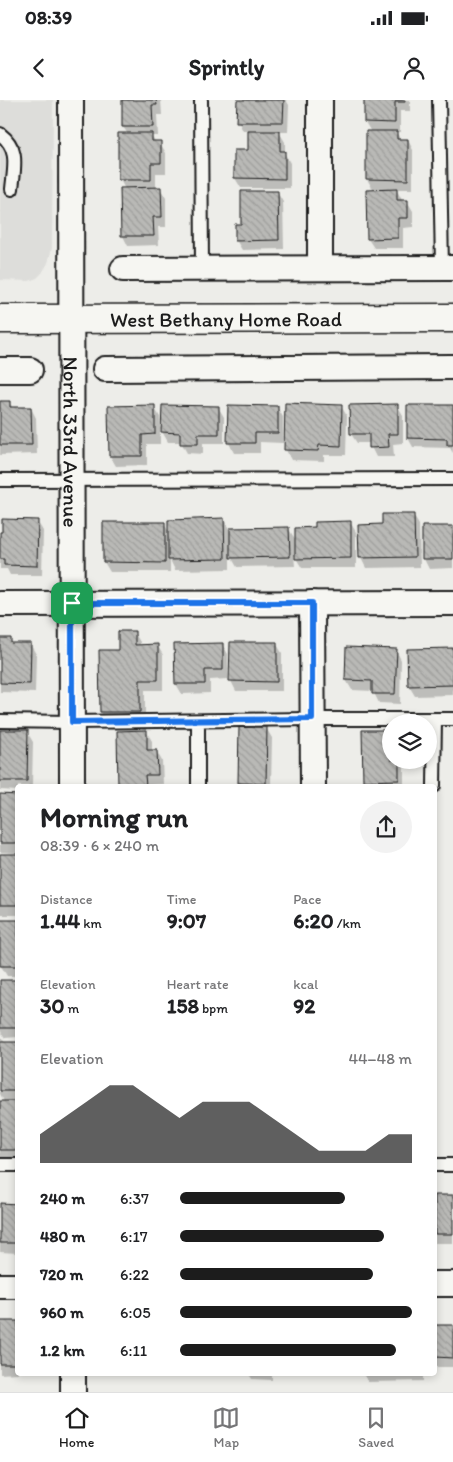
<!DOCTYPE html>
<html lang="en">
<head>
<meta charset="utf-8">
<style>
	body { margin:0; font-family:Itim,sans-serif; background:#f2f2f2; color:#202124; height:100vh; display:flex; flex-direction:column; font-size:19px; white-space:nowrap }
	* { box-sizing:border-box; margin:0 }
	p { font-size:16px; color:#757577 }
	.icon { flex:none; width:28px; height:28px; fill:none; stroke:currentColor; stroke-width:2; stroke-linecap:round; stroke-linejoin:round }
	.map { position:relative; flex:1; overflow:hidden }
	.drawer { position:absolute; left:15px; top:684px; width:422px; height:592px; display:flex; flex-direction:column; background:#fff; border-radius:5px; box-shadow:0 2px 8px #0003 }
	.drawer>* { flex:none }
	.fabs { position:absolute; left:382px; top:614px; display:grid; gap:10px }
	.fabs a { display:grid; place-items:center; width:55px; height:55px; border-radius:50%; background:#fff; box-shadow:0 2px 8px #0003; font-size:25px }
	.pin { position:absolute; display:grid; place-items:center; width:42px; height:42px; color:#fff; margin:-21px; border-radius:10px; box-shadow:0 2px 8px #0006 }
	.round { display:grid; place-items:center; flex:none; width:52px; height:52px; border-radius:26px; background:#f2f2f2 }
	.overview { display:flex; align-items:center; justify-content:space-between; height:85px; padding:0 25px }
	h1 { font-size:28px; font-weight:700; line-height:38px }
	.stats { display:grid; grid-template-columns:repeat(3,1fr); gap:8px; height:85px; padding:5px 25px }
	.stats div { display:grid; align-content:center }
	.stats b { font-size:21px; font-weight:700 }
	.stats small { font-size:14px; font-weight:400 }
	.stats p { font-size:14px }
	.chart { height:140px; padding:10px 25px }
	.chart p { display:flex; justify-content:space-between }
	.chart svg { width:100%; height:90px; margin-top:5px; fill:#1c1c1c; opacity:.7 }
	ul { padding:0 25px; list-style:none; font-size:16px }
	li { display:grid; grid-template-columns:80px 60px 1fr; align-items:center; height:38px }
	li i { height:12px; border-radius:6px; background:#1c1c1c }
	.status { display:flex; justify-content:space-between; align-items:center; height:35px; padding:0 25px; background:#fff; direction:ltr }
	.status svg { height:14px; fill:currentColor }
	header { display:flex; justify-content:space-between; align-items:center; height:65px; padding:0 25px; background:#fff; font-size:22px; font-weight:700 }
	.tabs { display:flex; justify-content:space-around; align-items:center; height:70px; border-top:1px solid #e0e0e0; background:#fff; font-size:14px; color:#757577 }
	.tabs a { display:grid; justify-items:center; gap:2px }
	.tabs .current { color:#1c1c1c }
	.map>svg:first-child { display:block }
</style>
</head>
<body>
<div class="status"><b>08:39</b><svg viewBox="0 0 49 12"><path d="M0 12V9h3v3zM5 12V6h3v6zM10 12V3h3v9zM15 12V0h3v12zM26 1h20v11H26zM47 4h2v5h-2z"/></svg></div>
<header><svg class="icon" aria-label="back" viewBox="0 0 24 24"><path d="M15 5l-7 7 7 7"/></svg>Sprintly<svg class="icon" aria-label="person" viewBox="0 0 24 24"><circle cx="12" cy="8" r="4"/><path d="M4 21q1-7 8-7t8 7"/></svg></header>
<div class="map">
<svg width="453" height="1292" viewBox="0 0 453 1292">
	<defs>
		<pattern id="building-back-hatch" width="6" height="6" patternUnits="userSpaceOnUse" patternTransform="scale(1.25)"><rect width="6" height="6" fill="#b9b9b6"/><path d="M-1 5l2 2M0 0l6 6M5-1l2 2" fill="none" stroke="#9e9e9c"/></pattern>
	</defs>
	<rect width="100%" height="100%" fill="#edede9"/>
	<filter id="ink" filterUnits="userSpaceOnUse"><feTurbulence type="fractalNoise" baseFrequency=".02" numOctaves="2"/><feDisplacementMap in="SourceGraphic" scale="10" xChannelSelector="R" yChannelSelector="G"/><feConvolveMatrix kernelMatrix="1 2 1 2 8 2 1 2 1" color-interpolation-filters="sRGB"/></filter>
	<g filter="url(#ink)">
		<path fill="#ddddda" d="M0,0H53L52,148L48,163L42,173L37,178L29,181L0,180Z"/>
		<path fill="#0003" d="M123,0H161L162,15H157L158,36H152L156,43H160L166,53V73H156V89L160,88L166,98V127H158L159,145L128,146L123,136L125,89L120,80L128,34L123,27Z
			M238,0H286L289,5L288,32H279L285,42V54L290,63V88H241L235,78L249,51V31H243L238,21Z
			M365,0H410V11H400V32H396L401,40H408L413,50V89H396L402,100L407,101L413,111V127L403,128V148H374L368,139L374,91L367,79L371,32L365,22Z
			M277,92L283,102L284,149L242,150L236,140L243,125Z
			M0,302H9L13,308H31L36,318L37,354L0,355Z
			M397,305L403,315V343L393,344L394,357H376L371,347L370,343H357L351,334Z
			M341,306L347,316L346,355H324V361L291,360L286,350Z
			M154,307L160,317V328L218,307L224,317V343H203V354L187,353L181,342H168L160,328V344H147V365L116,366L110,356Z
			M277,307L283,317V343L260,342V353H234L229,343Z
			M453,307V353L450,348L413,347L408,338Z
			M413,415L419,425L420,467L366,468L361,458L383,426Z
			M224,419L229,429L288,428L297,442L316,429L350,422L356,432V468H302L294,455L295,466L237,467L230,455V469L175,470L170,460V472H110L104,462L164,424L169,432Z
			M37,421L43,431L42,475H10L7,469H0V433Z
			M453,427V468L429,469L424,459Z
			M134,532L140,542V546L157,545L163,555V590H145V621L107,622L101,612L120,551Z
			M0,539H10L13,544H30L36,554L35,593L0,592Z
			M276,543L282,553V591H236L231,581Z
			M222,544L228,554V579L210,580V593L182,594L176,584Z
			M396,550L401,560L400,604L379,603L373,591L352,590L346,580Z
			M453,550V595L415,596L409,586Z
			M241,627L266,628L272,638L271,686H241L239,683Z
			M0,631L27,632L33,642L32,686H18V691L0,690Z
			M146,631L152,641V652H157L162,661L163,684L150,685V686H120L118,632Z
			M389,631L391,636V660H404V686H368L364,680Z
			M0,696H18V753L0,752Z
			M0,755L18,756V815H0Z
			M18,821V876H7L1,866L0,822Z
			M0,881H18V937L5,938L0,930Z
			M0,935L5,943L18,944V1060H0V1003H5L0,994Z
			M435,1096H453V1143H435Z
			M0,1105H18V1153L0,1152Z
			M0,1222H18V1273L0,1274Z
			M435,1226H453V1267H435Z
			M249,1274H272V1280L252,1279Z
			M363,1274H423V1281L368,1282Z"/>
		<path fill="url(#building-back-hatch)" stroke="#1c1c1c" d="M122,0H156L157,5H152L153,27H122Z
			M237,0H284L283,22H236Z
			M364,0H405V2H395V23L364,22Z
			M248,31H280V51H285V79L234,78V50H248Z
			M366,31H397V39H408V80L366,79Z
			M118,33H152V41H161V63H151V80H118Z
			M161,87L162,117H153L154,136H121L120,88Z
			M397,89V100H408V118H398V138L367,139L366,90Z
			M241,91H278L279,140L235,141V124H241Z
			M0,301H10V307H31L32,345H0Z
			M285,303L342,305L341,346L319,345L318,351L284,350Z
			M398,304V334H388L389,347L369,348V334H350L349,305Z
			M155,305V334L142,335V356H109L108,306Z
			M162,305L219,306V334H198V344H180V333L161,332Z
			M228,305L278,306V333H255V343H227Z
			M407,305H453V345H447V339L407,338Z
			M382,414H414L415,457L359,458L358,425L382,424Z
			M224,418L225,459L168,460V420Z
			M2,419L38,420L37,466L4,465V459H0V432H2Z
			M351,421V458L295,459V428L315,427V422Z
			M103,422H165V463L103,462Z
			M422,426H453V459H422Z
			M289,427L290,457L230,458V428Z
			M118,531H135V545L158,544V580H140V612H100L99,550H118Z
			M0,538H11V543H31L30,584L0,583Z
			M230,542H277V582L229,581Z
			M223,543V570H205V584H175L174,544Z
			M346,547L397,549L395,594H372V581L345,580Z
			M453,548V585L408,586L407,549Z
			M239,626L267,627L266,684L238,683Z
			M0,630H28L27,681H0Z
			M147,630V650H157L158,675H145L146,686H118L117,631Z
			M362,630H389L391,660H399V680L363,681Z
			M0,694L18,695V743H0Z
			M0,754H18V805H0Z
			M0,820H18V866H0Z
			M0,880H18V928H0Z
			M0,942H18L16,991H0Z
			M0,1001H18V1050H0Z
			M435,1095H453V1134H435Z
			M0,1103L18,1104V1143H0Z
			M0,1221H18V1264H0Z
			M435,1225H453V1258L435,1257Z"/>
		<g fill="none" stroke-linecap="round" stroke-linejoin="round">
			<defs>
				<path id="service" d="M201,0L202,168
					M439,0L442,168
					M0,34C20,49 14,67 12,89
					M0,380L453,379
					M0,621L72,622L312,619H453
					M198,686V621
					M434,686L435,619
					M0,1065H18
					M435,1065H453"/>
				<g id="minor">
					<path id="s1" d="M71,0L72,686"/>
					<path d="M320,0V168"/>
					<path d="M123,169L453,168"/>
					<path d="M105,269L453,267"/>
					<path d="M0,270H30"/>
					<path d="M312,503L313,686"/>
					<path d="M0,504L453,503"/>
					<path d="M435,1184H453"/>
					<path d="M0,1186H18"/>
					<path d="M73,1274V1292"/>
				</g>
				<g id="secondary">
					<path id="s2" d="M0,219L453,218"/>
				</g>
			</defs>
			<use href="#service" stroke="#1c1c1c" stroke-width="16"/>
			<use href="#minor" stroke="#1c1c1c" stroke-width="28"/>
			<use href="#secondary" stroke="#1c1c1c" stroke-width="31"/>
			<use href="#service" stroke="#f6f6f2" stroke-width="12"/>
			<use href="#minor" stroke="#f6f6f2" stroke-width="24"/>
			<use href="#secondary" stroke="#f6f6f2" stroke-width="28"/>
		</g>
	</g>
	<g fill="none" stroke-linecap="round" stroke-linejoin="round" filter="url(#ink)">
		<defs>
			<path id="route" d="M72,503H312V619L72,622Z"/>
		</defs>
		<use href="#route" stroke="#fff" stroke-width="10"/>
		<use href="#route" stroke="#1a73e8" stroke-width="6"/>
	</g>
	<g text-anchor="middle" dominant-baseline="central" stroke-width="4.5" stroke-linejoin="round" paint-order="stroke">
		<g font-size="21" fill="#1c1c1c" stroke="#f6f6f2">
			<text stroke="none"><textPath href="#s2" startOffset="226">West Bethany Home Road</textPath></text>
			<text stroke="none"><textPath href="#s1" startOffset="342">North 33rd Avenue</textPath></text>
		</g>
	</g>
</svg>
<div class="fabs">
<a><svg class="icon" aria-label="layers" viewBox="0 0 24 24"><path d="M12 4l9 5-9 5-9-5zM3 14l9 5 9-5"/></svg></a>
</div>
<div class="pin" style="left:72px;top:503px;background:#1e9e55"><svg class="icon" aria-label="arrive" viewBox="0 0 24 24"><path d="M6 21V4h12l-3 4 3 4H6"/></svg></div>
<section class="drawer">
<div class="overview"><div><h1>Morning run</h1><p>08:39 · 6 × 240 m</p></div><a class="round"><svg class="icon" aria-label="share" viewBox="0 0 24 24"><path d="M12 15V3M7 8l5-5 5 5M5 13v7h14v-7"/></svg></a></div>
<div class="stats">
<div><p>Distance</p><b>1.44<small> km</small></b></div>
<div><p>Time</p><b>9:07</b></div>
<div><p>Pace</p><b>6:20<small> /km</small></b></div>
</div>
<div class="stats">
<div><p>Elevation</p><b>30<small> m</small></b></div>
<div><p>Heart rate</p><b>158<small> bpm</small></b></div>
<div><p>kcal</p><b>92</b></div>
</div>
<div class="chart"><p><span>Elevation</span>44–48 m</p>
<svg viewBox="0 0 160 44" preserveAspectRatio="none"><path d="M0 44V30L10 22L20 14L30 6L40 6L50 14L60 22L70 14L80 14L90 14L100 22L110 30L120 38L130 38L140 38L150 30L160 30V44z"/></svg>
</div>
<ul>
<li><b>240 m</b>6:37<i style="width:71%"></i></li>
<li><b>480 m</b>6:17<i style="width:88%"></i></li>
<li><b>720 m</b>6:22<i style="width:83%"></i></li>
<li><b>960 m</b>6:05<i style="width:100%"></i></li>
<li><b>1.2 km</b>6:11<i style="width:93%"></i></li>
</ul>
</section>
</div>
<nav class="tabs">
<a class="current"><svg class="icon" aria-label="home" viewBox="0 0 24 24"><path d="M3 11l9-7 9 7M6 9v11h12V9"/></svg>Home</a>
<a><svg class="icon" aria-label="map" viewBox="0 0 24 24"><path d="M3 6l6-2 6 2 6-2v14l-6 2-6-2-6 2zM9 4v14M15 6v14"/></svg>Map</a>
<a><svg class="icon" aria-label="saved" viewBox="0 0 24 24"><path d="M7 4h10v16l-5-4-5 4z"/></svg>Saved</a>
</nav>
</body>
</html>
